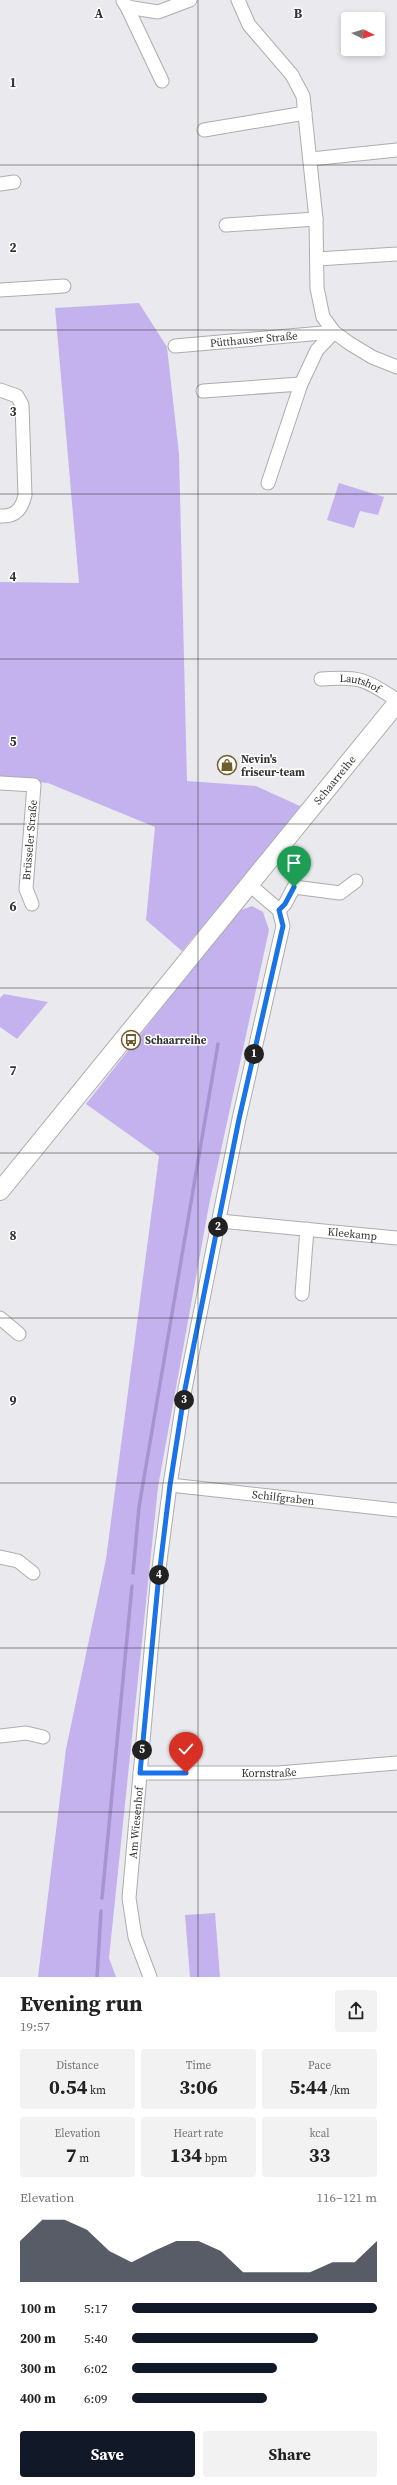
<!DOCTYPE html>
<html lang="en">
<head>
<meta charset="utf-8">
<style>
	body { margin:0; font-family:"Source Serif 4",serif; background:#f2f2f2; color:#222; height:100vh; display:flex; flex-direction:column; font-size:15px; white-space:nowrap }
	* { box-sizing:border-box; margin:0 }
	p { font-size:13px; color:#767676 }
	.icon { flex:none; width:22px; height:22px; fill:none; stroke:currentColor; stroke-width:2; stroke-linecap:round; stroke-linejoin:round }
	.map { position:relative; height:1977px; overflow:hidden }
	.drawer { display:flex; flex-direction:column; background:#fff; flex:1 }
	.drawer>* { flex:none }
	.needle { width:26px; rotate:95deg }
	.buttons { position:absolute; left:341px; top:12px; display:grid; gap:8px }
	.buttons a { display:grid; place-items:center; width:44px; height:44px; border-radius:4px; background:#fff; box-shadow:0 2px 6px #0003; font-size:20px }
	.pin { position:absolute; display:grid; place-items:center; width:34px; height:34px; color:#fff; margin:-41px -17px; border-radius:50% 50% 50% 0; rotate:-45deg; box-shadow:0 0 4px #0007 }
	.pin .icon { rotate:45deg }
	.km { position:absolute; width:20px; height:20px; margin:-10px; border-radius:50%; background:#222; color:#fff; font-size:11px; line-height:20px; text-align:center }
	.round { display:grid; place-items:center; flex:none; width:42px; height:42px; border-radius:4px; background:#f2f2f2 }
	.head { display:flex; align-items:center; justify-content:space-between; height:68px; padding:0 20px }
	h1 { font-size:22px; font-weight:700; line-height:30px }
	.figures { display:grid; grid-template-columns:repeat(3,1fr); gap:6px; height:68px; padding:4px 20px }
	.figures div { display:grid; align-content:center; border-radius:4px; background:#f2f2f2; text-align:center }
	.figures b { font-size:20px; font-weight:700 }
	.figures small { font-size:11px; font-weight:400 }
	.figures p { font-size:11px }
	.chart { height:112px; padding:8px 20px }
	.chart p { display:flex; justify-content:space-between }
	.chart svg { width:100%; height:72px; margin-top:4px; fill:#111827; opacity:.7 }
	.cta { display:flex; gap:8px; margin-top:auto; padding:8px 20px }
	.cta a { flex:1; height:46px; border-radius:4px; background:#111827; color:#fff; font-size:16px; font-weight:700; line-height:46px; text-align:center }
	.cta a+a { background:#f2f2f2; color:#222 }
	ul { padding:0 20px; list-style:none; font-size:13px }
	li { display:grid; grid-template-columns:64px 48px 1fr; align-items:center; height:30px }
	li i { height:10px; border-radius:5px; background:#111827 }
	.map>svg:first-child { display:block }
</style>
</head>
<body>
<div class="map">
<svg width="397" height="1977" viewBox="0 0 397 1977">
	<rect width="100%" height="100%" fill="#eae9ed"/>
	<path fill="#c4b2ef" d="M139,303L167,347L179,454L187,781L256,786L302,807L182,951L146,920L155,827L48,783L0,779V582L79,583L55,308Z
		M339,483L384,497L378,515L360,511L354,528L327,520Z
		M252,906L263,912L269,930L209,1205L158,1487L109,1958L116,1977H38L66,1749L106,1559L159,1156L86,1104L238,911Z
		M4,994L48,1002L17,1039L0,1027V998Z
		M215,1913L220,1977H190L185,1915Z"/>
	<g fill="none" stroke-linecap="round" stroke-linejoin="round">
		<path stroke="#a694d2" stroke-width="3.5" d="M133,1573L139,1507L218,1044
			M102,1898L132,1586
			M97,1977L101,1911"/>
		<defs>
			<g id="minor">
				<path d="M238,0L249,25L292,75L303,96L316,219L317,288L323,317L334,332L349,343L372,357L397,367"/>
				<path d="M123,1L127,7L158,12L190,0"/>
				<path d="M127,7L162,81"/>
				<path d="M204,130L305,113"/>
				<path d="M311,159L397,150"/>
				<path d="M0,184L14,182"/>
				<path d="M226,225L316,219"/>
				<path d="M317,259L397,254"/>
				<path d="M0,290L64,286"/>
				<path id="s1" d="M175,346L334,332"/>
				<path d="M0,390L17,396L22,405L25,495C22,509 15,517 0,516"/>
				<path d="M203,391L301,384"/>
				<path d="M268,483L301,384L317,350L334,332"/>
				<path id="s2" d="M321,679C360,676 364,679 397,700"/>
				<path d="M0,783L34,785L26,889L32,904"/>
				<path d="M279,910L285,904L294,887L340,893L356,881"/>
				<path id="s3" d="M220,1221L397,1238"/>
				<path d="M302,1294L307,1229"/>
				<path d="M0,1318L19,1334"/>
				<path id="s4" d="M170,1485L397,1510"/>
				<path d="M0,1557L18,1561L33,1573"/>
				<path d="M0,1736L26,1733L43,1737"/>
				<path id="s5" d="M140,1773H278L397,1763"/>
				<path id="s6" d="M150,1977L135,1937L129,1898L157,1584L170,1485L185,1389L239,1119L283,926L279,910L251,886"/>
			</g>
			<g id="secondary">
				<path id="s7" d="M0,1191L397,703"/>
			</g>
		</defs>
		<use href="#minor" stroke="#adacaf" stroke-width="15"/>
		<use href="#secondary" stroke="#adacaf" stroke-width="20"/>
		<use href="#minor" stroke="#fff" stroke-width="13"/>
		<use href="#secondary" stroke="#fff" stroke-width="18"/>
	</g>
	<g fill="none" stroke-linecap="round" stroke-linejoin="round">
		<defs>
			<path id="route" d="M186,1773H140L158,1584L170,1485L185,1389L239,1119L283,926L279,910L285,904L294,887"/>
		</defs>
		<use href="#route" stroke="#fff" stroke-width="8"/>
		<use href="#route" stroke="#1a73e8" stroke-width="5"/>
	</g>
	<path fill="none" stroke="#343335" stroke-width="1" stroke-opacity="0.55" d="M198,0V1977M0,165H397M0,330H397M0,494H397M0,659H397M0,824H397M0,988H397M0,1153H397M0,1318H397M0,1483H397M0,1648H397M0,1812H397"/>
	<defs>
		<symbol id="shop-ring" viewBox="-11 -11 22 22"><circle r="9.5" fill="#fff" stroke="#715d2c" stroke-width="1.5"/><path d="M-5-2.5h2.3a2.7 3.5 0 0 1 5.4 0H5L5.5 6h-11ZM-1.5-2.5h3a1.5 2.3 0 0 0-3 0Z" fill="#715d2c"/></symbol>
		<symbol id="bus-ring" viewBox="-11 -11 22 22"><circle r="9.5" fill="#fff" stroke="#715d2c" stroke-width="1.5"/><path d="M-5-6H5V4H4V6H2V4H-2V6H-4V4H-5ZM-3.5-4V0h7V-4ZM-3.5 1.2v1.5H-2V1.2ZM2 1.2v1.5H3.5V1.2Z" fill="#715d2c"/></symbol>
	</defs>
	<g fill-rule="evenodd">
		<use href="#shop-ring" x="216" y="754" width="22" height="22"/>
		<use href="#bus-ring" x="120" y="1029" width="22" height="22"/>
	</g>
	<g text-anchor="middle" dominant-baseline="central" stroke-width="3" stroke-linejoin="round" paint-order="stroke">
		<g font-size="11" fill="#343335" stroke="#fff">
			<text stroke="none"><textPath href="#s1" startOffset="79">Pütthauser Straße</textPath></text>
			<text stroke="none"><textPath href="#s2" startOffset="40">Lautshof</textPath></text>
			<text stroke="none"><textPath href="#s7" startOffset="530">Schaarreihe</textPath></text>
			<text transform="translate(30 840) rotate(-85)">Brüsseler Straße</text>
			<text stroke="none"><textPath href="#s3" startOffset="133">Kleekamp</textPath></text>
			<text stroke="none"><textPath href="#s4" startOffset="114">Schilfgraben</textPath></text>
			<text stroke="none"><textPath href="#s5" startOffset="129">Kornstraße</textPath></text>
			<text stroke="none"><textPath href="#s6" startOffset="158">Am Wiesenhof</textPath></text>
		</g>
		<g font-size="11" font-weight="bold" fill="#343335" stroke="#fff" text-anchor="start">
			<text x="241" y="759">Nevin's<tspan x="241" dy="13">friseur-team</tspan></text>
			<text x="145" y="1040">Schaarreihe</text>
		</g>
	</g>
	<g font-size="13" text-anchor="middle" font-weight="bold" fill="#343335" stroke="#fff" stroke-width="3" stroke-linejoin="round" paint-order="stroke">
		<text x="99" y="18">A</text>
		<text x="298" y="18">B</text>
		<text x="13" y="87">1</text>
		<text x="13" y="252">2</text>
		<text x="13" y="416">3</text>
		<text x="13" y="581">4</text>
		<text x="13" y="746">5</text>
		<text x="13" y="911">6</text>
		<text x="13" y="1075">7</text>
		<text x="13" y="1240">8</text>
		<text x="13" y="1405">9</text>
	</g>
</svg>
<div class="buttons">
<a><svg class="needle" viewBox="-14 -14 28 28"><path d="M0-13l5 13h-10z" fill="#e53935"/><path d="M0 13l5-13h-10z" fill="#767676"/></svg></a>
</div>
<div class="pin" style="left:294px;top:887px;background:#1e9e55"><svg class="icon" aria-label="arrive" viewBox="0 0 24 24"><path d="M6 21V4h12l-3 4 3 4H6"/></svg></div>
<div class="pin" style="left:186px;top:1773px;background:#d93025"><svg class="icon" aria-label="check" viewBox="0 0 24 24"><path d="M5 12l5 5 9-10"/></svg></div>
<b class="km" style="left:254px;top:1054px">1</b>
<b class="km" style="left:218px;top:1227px">2</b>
<b class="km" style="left:184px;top:1400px">3</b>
<b class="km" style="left:159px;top:1575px">4</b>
<b class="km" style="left:142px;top:1750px">5</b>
</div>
<section class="drawer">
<div class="head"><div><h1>Evening run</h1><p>19:57</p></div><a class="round"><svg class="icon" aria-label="share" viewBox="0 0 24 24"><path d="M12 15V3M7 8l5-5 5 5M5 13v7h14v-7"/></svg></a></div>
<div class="figures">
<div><p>Distance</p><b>0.54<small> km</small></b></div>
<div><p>Time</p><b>3:06</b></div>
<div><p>Pace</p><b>5:44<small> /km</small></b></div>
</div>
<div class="figures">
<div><p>Elevation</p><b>7<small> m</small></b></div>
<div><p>Heart rate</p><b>134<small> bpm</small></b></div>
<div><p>kcal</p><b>33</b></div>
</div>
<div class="chart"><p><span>Elevation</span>116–121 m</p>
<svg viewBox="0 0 160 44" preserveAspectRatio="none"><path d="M0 44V19L10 6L20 6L30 12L40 25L50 32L60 25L70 19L80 19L90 25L100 38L110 38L120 38L130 38L140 32L150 32L160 19V44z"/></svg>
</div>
<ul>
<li><b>100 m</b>5:17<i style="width:100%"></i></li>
<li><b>200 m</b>5:40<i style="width:76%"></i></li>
<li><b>300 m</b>6:02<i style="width:59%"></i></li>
<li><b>400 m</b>6:09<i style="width:55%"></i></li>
</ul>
<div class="cta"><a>Save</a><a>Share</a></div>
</section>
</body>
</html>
